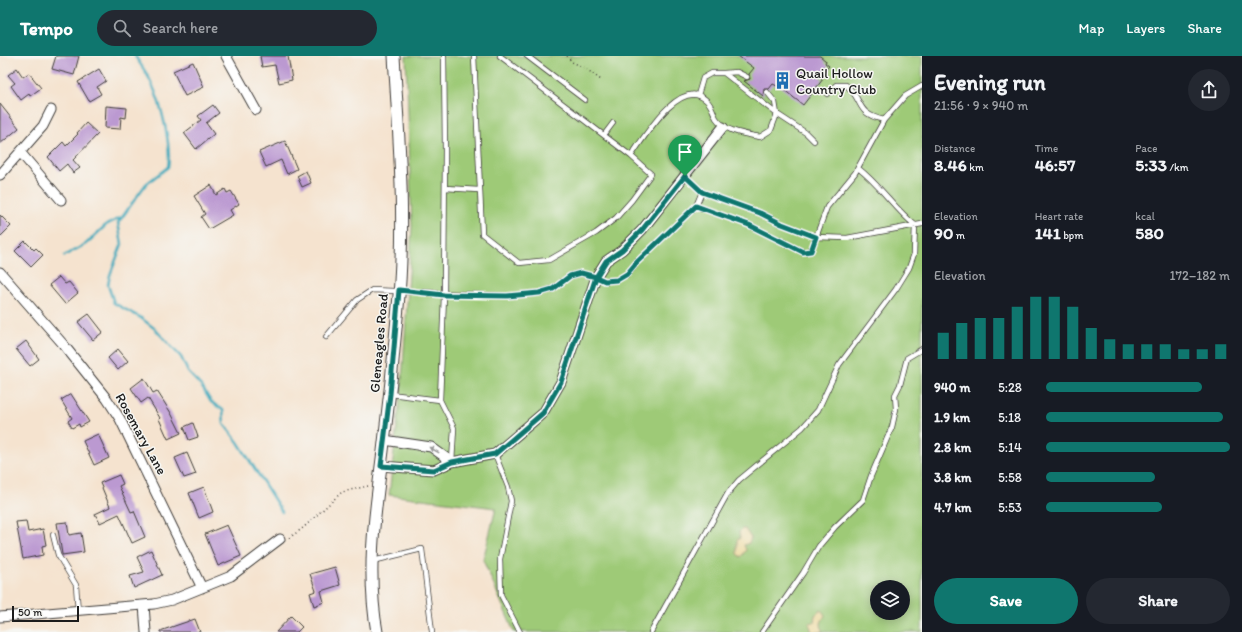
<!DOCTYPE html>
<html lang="en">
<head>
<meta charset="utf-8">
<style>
	body { margin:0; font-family:Itim,sans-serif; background:#242831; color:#f1f3f6; height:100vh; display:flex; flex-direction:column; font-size:15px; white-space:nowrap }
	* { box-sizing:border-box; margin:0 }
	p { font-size:13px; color:#9ea1a6 }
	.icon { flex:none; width:22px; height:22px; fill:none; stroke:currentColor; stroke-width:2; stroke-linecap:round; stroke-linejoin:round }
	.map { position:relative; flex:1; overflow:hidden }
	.panel { display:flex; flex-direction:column; background:#171b24; width:320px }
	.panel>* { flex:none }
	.fabs { position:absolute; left:870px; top:524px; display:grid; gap:8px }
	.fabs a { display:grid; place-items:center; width:40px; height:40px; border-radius:50%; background:#171b24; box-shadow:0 2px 10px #0003; font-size:20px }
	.scale { position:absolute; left:12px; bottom:10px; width:67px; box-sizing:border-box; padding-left:4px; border:2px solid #1c1c1c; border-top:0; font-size:11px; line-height:14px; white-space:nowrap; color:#1c1c1c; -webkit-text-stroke:3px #f6f6f2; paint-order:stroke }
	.pin { position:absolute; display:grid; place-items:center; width:34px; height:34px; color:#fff; margin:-41px -17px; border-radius:50% 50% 50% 0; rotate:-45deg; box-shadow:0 0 4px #0007 }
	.pin .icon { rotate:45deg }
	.round { display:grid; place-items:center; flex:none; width:42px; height:42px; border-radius:21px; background:#242831 }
	.head { display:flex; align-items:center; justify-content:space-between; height:68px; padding:0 12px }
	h1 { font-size:22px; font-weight:800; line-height:30px }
	.figures { display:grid; grid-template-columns:repeat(3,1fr); gap:6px; height:68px; padding:4px 12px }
	.figures div { display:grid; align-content:center }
	.figures b { font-size:17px; font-weight:800 }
	.figures small { font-size:11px; font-weight:400 }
	.figures p { font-size:11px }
	.chart { height:112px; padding:8px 12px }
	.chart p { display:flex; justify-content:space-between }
	.chart svg { width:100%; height:72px; margin-top:4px; stroke:#0f766e; stroke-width:6 }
	.cta { display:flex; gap:8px; margin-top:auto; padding:8px 12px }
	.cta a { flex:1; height:46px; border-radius:24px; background:#0f766e; color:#fff; font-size:16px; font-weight:800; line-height:46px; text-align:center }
	.cta a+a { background:#242831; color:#f1f3f6 }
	ul { padding:0 12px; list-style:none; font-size:13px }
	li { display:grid; grid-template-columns:64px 48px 1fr; align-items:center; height:30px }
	li i { height:10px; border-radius:5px; background:#0f766e }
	header { display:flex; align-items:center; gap:24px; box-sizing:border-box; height:56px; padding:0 20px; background:#0f766e; color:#fff }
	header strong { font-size:19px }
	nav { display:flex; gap:22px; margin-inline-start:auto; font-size:14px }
	.search { width:280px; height:36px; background:#242831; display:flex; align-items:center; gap:10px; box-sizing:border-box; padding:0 14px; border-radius:22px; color:#9ea1a6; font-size:15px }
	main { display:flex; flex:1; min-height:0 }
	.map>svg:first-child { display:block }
</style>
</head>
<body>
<header>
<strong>Tempo</strong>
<div class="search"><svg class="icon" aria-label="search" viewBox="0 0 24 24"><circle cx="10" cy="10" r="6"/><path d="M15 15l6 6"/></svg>Search here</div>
<nav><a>Map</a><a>Layers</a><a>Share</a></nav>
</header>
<main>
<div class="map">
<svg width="922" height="576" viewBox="0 0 922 576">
	<rect width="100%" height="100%" fill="#f6f6f2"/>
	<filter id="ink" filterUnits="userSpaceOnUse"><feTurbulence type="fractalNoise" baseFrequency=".025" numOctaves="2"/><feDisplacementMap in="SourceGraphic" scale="8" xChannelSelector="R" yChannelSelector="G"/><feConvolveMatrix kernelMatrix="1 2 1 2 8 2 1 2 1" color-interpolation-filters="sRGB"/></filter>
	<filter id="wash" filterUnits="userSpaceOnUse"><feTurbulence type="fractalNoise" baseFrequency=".012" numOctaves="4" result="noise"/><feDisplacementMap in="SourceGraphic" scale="16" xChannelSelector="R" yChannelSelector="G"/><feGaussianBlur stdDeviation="0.9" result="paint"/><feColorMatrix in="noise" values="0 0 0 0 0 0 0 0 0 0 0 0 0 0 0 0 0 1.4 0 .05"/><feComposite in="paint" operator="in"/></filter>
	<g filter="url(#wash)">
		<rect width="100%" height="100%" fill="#f5e3cf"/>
		<path fill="#9eca77" stroke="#5d734a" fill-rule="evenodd" d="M406,0H922V576H514L483,504L496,452L389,439L402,326L412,171ZM877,531H903V557H877Z"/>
		<path fill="#eeda9e" stroke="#857b5d" d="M742,473H745L751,482L749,487L744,489L746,494L741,501L737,498V484L740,482L739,476Z
			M821,554L825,559L821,567L822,576H812L809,567L814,566L815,559Z"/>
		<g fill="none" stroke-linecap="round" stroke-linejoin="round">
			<path stroke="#3eaabd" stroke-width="2.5" d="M135,0C140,8 147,17 151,26C161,47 172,89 168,111L146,128L118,167L122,188L110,219L108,229L114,247L141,262L154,272L181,301L188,316L202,331L211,346L223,354L224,368L238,386L282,456
				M64,200L86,188L106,169L120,162"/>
		</g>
		<g id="blocks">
			<path fill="#bb99d1" d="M56,0H79L74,19L52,13Z
				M260,0H288L292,24L279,27L275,9L262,11Z
				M738,0H820L826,5L825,7L829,10L820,21L823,23L803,49L778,29L777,30L773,28L769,33H764L763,40L744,25L750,23L749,18L754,12Z
				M193,6L204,31L185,40L173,15Z
				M17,12L23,21L29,17L41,32L30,40L29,38L21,44L11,30L15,27L8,19Z
				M99,13L106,25L97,31L101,38L89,45L78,26Z
				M0,48L19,72L0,88Z
				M213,49L219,57L206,67L214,78L196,93L184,77L201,64L198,60Z
				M106,50L127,52L126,62L121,61L120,73L105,72Z
				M86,67L98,78L73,104L80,112L73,117L67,108L59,115L48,101L63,86L66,90L78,78L77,77Z
				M285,85L297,113L287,118L281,104L266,111L259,96Z
				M306,115L311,127L302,131L297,120Z
				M211,129L216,139L225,133L227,137L231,135L239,148L230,154L233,159L209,173L201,161L205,158L194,140Z
				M0,159L11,170L0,181Z
				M25,185L34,194L36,192L43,199L31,211L15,195Z
				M59,221L65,228L69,226L78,237L65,248L49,229Z
				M89,258L103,276L93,284L78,266Z
				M26,285L39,303L30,310L16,293Z
				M118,293L128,305L118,314L108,302Z
				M144,322L153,337L157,335L171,357L181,377L168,383L159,363L160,362L148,342L141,347L131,332Z
				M71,338L89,366L80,371L79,368L72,372L68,365L72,362L61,344Z
				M193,367L198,381L189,384L184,371Z
				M98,378L109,402L94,409L83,385Z
				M187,397L196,418L184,422L175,402Z
				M119,419L123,428L119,430L131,456L134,455L145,481L132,487L119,458L100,467L95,458L110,451L100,427Z
				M204,431L213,456L199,462L189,437Z
				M26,465L28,476L43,473L46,489L42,490L43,499L23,503L16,466Z
				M67,466L69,479L81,477L84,496L62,499V498L57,467Z
				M227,469L241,500L218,510L205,478Z
				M151,494L162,519L134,532L130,520L144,516L137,501Z
				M335,511L340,529L321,535L324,546L314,550L310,537L316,535L310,518Z
				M291,560L302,571L297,576H276Z
				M195,563L200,576H160V575Z"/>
		</g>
	</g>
	<g filter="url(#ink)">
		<use href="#blocks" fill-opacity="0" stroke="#3d3a37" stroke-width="1"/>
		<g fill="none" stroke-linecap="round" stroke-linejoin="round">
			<defs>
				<path id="service" d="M444,0L445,95L444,239L440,344L454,372L452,406
					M474,0L482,178L519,207L549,204L596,177L616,162L632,144L651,118L631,100C643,83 680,20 706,44C712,49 713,56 716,62C725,76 745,78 760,81L771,74L777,58L806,77L814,85
					M500,0L631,100
					M527,0L585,44
					M724,17L737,16L747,21
					M922,30L905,40L884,64L855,117L827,151L816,181L847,182L922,168
					M767,36L775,46L777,58
					M827,38L836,29H846C865,45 854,57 884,64
					M698,39L703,22L712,17H724L777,58
					M604,79L613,67
					M685,120L702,136L760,157L782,168L816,181L811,195L803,196L749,169L696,150
					M445,132L479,134
					M326,281L357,244L372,234L507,240L539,237L553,233L570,220L581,217L605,225L617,224L627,218L637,206L696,150L702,136
					M390,338L440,344
					M495,398L508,431L511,445L500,503L501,539L520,576
					M53,479L58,499L76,529L78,555
					M373,505L422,493L432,576
					M651,576L728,437L739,424L802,372L818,354L839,309L896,233L909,212L914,198L915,169C894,152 880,129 858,112
					M762,576L803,517L819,490L835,471L863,444L871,420L892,371L896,353L895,339L900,329L907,302L922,293"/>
				<path id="minor" d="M226,0L256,54
					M20,96L61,144
					M0,119L43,70L51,54
					M0,216L63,288L107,343L120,363L202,532
					M452,406L495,398L543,357L561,326L596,221L606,205L622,194L642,174L723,71
					M381,410L434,414L452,406L431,391L384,384
					M144,549L146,576
					M0,561L154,548L172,544L231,520L280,483"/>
				<path id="tertiary" d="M377,576C366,515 375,456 383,395C389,347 394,299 398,251C406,167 399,83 394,0"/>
			</defs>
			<use href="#service" stroke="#3d3a37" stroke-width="6"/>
			<use href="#minor" stroke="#3d3a37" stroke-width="11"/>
			<use href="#tertiary" stroke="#3d3a37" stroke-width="13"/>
			<path stroke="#3d3a37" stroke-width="1.5" stroke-dasharray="1 3" stroke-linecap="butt" d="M567,0L572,6L585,12L601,24
				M289,482L303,472L342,436L368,430"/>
			<use href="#service" stroke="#fff" stroke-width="4.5"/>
			<use href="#minor" stroke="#fff" stroke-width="9"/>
			<use href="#tertiary" stroke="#fff" stroke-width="11"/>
		</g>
		<defs><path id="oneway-solid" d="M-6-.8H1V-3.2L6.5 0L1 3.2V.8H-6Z"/></defs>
		<use fill="#999" href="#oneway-solid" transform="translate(434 394) rotate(-151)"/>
	</g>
	<g fill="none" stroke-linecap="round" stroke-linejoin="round" filter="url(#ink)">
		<defs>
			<path id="route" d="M685,120L642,174L622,194L606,205L596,221L581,217L570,220L553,233L539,237L507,240L444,239L399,234L390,338L381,410L434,414L452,406L495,398L543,357L561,326L596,221L605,225L617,224L627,218L637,206L696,150L749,169L803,196L811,195L816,181L782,168L760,157L702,136L685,120"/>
		</defs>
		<use href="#route" stroke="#fff" stroke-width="8"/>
		<use href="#route" stroke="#0f766e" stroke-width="5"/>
	</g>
	<defs>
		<symbol id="building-bare" viewBox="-9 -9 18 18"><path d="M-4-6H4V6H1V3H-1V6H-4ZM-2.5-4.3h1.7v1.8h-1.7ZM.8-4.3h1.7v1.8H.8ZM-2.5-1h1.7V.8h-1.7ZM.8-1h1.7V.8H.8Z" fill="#1f6fb2" stroke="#f6f6f2" stroke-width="2.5" paint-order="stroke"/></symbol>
	</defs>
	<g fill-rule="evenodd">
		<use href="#building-bare" x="770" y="12" width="25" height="25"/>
	</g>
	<g text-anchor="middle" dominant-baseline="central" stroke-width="3" stroke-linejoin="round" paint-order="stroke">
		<g font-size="14" fill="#1c1c1c" stroke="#f6f6f2" text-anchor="start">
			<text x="796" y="17">Quail Hollow<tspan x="796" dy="16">Country Club</tspan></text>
		</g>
		<g font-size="14" fill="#1c1c1c" stroke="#f6f6f2">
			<text transform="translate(379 287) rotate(-85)">Gleneagles Road</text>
			<text transform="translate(141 378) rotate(61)">Rosemary Lane</text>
		</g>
	</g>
</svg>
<div class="fabs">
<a><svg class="icon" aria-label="layers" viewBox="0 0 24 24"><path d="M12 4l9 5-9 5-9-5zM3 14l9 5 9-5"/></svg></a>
</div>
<div class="scale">50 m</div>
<div class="pin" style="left:685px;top:120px;background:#1e9e55"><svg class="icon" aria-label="arrive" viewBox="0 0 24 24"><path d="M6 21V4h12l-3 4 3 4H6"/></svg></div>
</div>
<section class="panel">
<div class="head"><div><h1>Evening run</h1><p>21:56 · 9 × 940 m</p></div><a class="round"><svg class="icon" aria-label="share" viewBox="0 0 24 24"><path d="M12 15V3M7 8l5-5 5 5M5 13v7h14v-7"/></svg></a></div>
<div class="figures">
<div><p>Distance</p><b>8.46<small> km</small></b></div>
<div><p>Time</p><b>46:57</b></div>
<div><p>Pace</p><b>5:33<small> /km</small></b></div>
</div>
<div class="figures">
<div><p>Elevation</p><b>90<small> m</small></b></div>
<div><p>Heart rate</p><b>141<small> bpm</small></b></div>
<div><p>kcal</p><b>580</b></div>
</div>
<div class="chart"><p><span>Elevation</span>172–182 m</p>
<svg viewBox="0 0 160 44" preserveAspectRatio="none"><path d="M5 44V28M15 44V22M25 44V19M35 44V19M45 44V12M55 44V6M65 44V6M75 44V12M85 44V25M95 44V32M105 44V35M115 44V35M125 44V35M135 44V38M145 44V38M155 44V35"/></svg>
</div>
<ul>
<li><b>940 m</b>5:28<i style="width:85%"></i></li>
<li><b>1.9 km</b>5:18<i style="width:96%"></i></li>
<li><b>2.8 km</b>5:14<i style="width:100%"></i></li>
<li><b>3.8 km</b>5:58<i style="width:59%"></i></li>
<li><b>4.7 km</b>5:53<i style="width:63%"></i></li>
</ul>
<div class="cta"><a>Save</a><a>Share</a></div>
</section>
</main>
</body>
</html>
